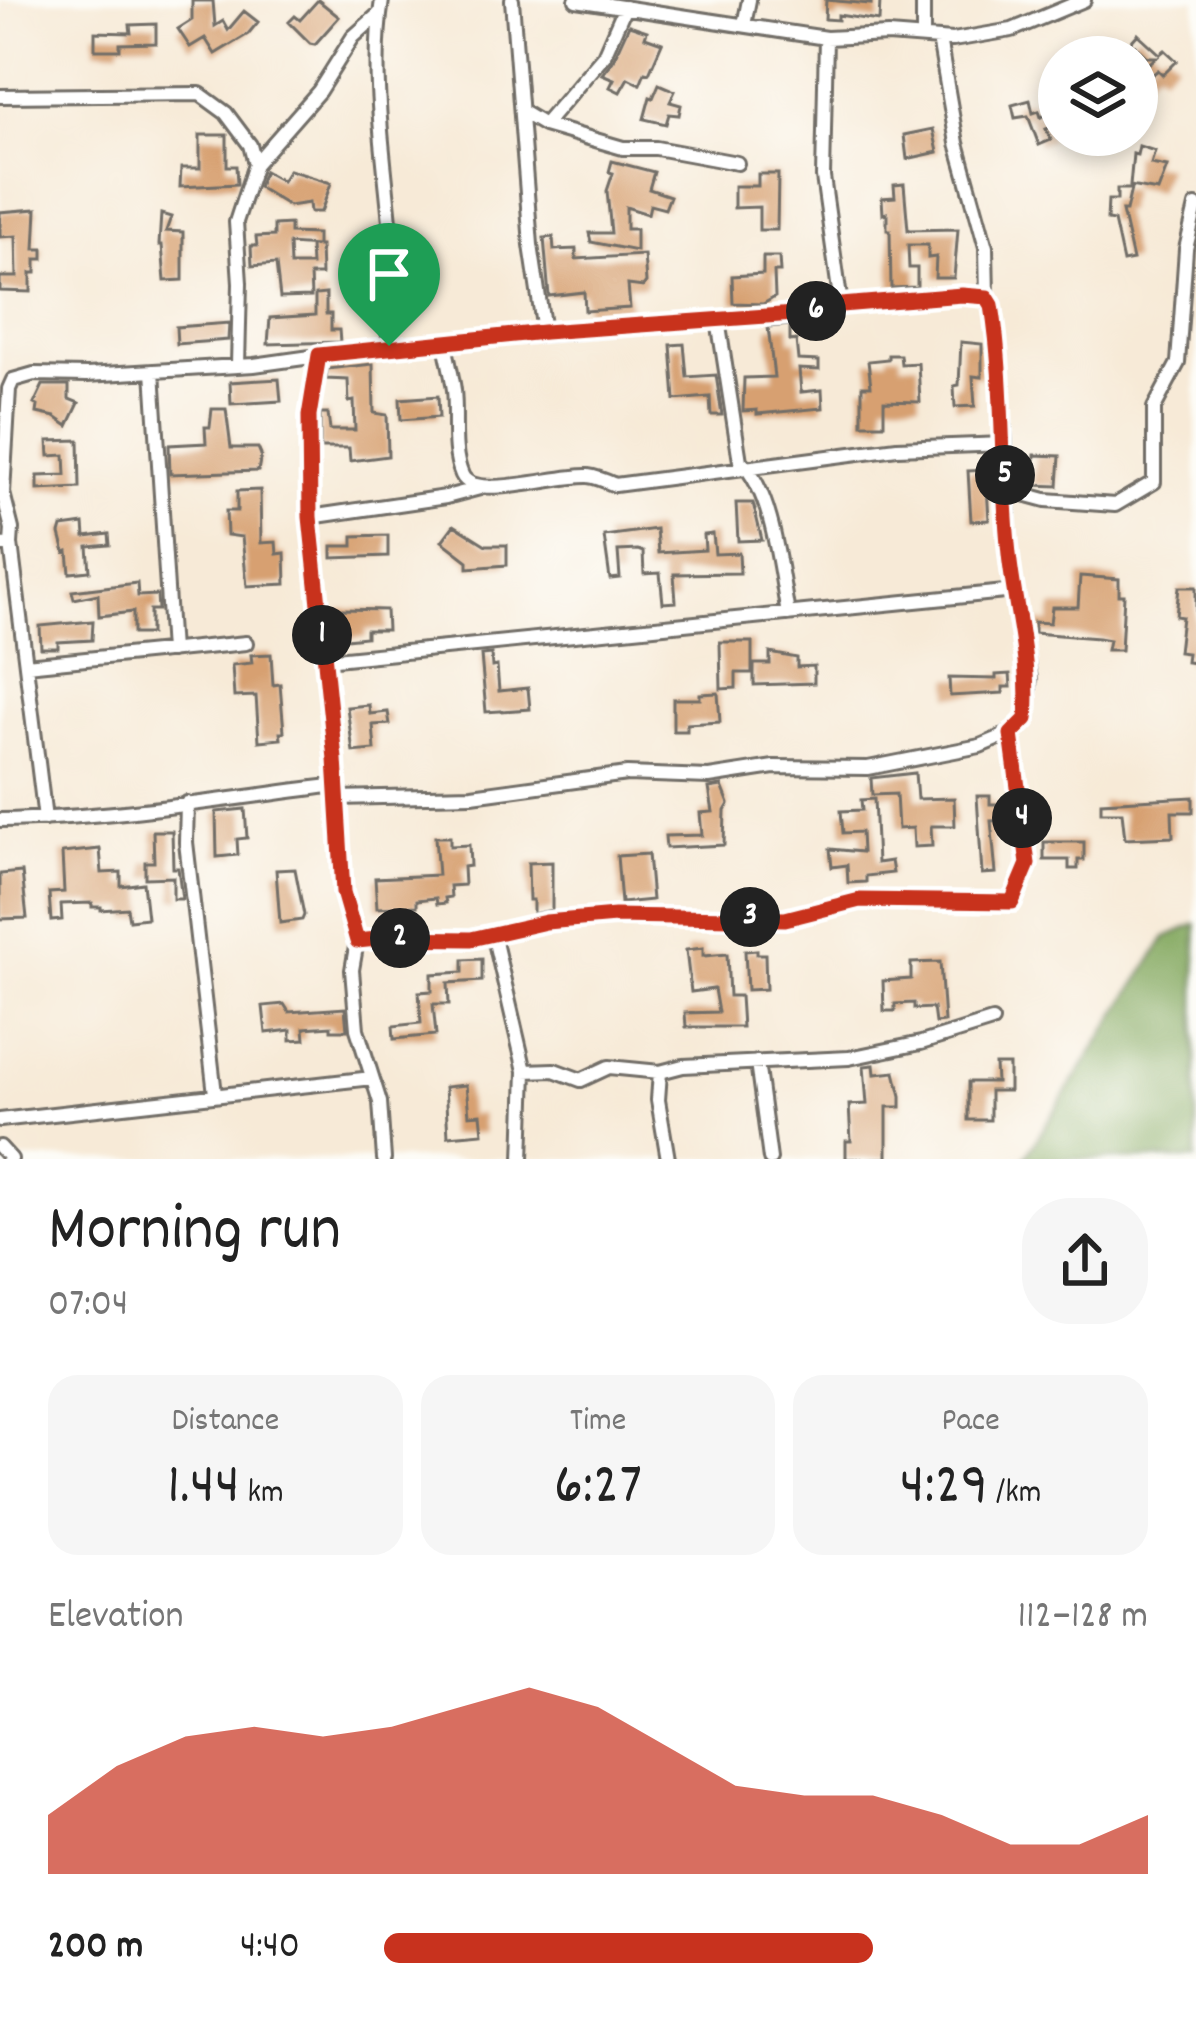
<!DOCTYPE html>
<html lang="en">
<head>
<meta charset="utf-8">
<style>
	body { margin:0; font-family:Dekko,sans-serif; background:#f6f6f6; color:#222; height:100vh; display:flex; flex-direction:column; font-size:45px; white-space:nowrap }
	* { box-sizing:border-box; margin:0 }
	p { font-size:39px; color:#767676 }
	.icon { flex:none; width:66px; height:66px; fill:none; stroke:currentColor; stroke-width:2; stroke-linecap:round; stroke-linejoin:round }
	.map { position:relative; height:1159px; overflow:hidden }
	.panel { display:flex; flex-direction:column; background:#fff; flex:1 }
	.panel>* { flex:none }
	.tools { position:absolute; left:1038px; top:36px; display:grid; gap:24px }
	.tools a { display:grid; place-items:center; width:120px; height:120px; border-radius:50%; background:#fff; box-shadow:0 6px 18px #0003; font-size:60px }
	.pin { position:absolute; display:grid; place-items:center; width:102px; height:102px; color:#fff; margin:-123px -51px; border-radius:50% 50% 50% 0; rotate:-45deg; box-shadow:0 0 12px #0007 }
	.pin .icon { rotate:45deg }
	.km { position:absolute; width:60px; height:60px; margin:-30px; border-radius:50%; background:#222; color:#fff; font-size:33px; line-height:60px; text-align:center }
	.round { display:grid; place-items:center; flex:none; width:126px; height:126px; border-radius:48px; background:#f6f6f6 }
	.headline { display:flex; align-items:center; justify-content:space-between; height:204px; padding:0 48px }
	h1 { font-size:66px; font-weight:600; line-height:90px }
	.metrics { display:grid; grid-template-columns:repeat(3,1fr); gap:18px; height:204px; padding:12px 48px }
	.metrics div { display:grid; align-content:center; border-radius:30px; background:#f6f6f6; text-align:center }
	.metrics b { font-size:60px; font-weight:600 }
	.metrics small { font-size:33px; font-weight:400 }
	.metrics p { font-size:33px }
	.chart { height:336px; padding:24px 48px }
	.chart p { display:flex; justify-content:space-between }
	.chart svg { width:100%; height:216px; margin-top:12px; fill:#c8321e; opacity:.7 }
	ul { padding:0 48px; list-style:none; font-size:39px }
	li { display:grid; grid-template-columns:192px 144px 1fr; align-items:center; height:90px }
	li i { height:30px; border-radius:15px; background:#c8321e }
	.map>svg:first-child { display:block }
</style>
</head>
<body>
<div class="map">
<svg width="1196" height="1159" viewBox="0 0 1196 1159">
	<rect width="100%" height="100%" fill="#fdfcf7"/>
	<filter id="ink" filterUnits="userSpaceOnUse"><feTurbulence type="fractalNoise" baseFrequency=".00833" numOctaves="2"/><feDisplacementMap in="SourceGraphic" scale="24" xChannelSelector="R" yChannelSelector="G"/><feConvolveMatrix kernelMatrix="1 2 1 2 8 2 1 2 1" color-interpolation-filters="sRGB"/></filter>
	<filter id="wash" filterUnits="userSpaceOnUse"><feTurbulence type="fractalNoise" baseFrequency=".004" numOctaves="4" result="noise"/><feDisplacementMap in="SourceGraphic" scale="48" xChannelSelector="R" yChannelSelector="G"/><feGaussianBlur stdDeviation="2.7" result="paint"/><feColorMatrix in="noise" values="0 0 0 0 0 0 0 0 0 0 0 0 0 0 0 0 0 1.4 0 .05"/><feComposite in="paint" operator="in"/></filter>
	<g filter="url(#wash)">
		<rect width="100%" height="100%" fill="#f7ead7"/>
		<path fill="#83a85e" stroke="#576a44" stroke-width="3" d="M1196,924V1159H1024L1166,937Z"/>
		<g id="blocks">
			<path fill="#d7a071" d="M318,0L339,17L315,44L310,43L289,22L295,16L300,20Z
				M826,0L871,4V0L880,1L879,21L838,15V20L825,19Z
				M192,1H213L215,26L223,21L228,30L244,11L258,22L248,34L215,54L205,38L190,47L178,29L192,20Z
				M156,24V43L120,44V50H95V32L131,33L130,25Z
				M629,25L647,31L645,37L662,43L649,73L645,72L640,84L628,78L620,92L610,87L614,79L602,74L613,60Z
				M1138,34L1160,54L1165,50L1177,61L1163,75L1158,70L1142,83L1137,73L1157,57H1147L1131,42Z
				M659,84L675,91L670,102L681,105L679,115L669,114L666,124L644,119L650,97L653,98Z
				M1030,100L1033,113L1039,111L1041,117L1046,115L1051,127L1046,129L1051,140L1039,145L1028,116L1015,118L1012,105Z
				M933,129L938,152L907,159L904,135Z
				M200,135H227V166H236L237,184L180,187L181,168H200Z
				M1139,146L1155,151L1151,164L1167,167L1158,191L1130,186L1133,154L1137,155Z
				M612,161L654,172L649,189L670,196L665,209L650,205L648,214L626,207V229H636V251L591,242L589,233H611L607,191L613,173L609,172Z
				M289,170L331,183L321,212H310L309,203L289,206L258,187L264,171L282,181Z
				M758,174H778L777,230H759V207L734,208V186H758Z
				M904,184L908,230L958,229L954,278H935L936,257L928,258V245H908L909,268H917V287L891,288L890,230H887V213L883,214L882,198L895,197L894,185Z
				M1117,189H1131L1126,211H1122L1133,260L1123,262L1114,221L1107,220L1108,200H1117Z
				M37,209L35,249H43V259H36V273H31V292L0,291V277H17L16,236L0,237V212Z
				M161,214L171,217L166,231L183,232V280L165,281L162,245H159Z
				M290,224V233L317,234V246L289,244L290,265H311L310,246H320L321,275H310L311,297L280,298L276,264L252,266L251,246H257L256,237L274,236V225Z
				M553,237L554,250L576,249V259L644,255L646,283L643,287L628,285L630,308L585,311L584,292L549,296L544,238Z
				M763,257H779L780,272H774L775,297L763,304L733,303L732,276L763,274Z
				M326,294V314H331V330H339L340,342L268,344L270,318L315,315V295Z
				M229,323L228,340L177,344L176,327Z
				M790,325V341L796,340L798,360L819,361V370L799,369L801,392L822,390L823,408L757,414V410L743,411L744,378L774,377L768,327Z
				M961,342L982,344V377L973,376L975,406L955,407L954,386L959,385Z
				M684,344L687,377L716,375L722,415H711L710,397L675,400L671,345Z
				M888,355H900L901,364L918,363L920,402L884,401V424H862V386H871L868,361L888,359Z
				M373,364L374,413L387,415L388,456L350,461L349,448H320V414H328L330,430H355L354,401L349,402L348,380L326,379L327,369Z
				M279,379L281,401L231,404L230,382Z
				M43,385H69V399L79,403L68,426L55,417L37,413L38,406L34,404Z
				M438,396L439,417L401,420L400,399Z
				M212,409H226L231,448H258L261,455L258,471L170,474L169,445L206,443L205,427H210Z
				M79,440L80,488L38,490V476L66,475L65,455L49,456L48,441Z
				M1035,455L1060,456L1058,486L1033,485Z
				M986,470L989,520L971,521L968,471Z
				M260,490L261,543L276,542L277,554L285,553L286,584L247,586L242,537L227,535L226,511H237V491Z
				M736,503H753L762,540L738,541Z
				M84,524L85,537L109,534L110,545L88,547L90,571L70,573L68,552L65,553L60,534L62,527Z
				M454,525L486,545H507V565L468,568V561L442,541Z
				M656,529L658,553L705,550L704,535L713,534L715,554L739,553L740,573L674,574L676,602L663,603L660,573L644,574L643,552L638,550L618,551L620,578L610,579L604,536Z
				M388,535V556L332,558V546H353V536Z
				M1080,576L1119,579V595H1124L1121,650H1107L1109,640L1098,638L1034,633V622L1050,623L1052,607H1078Z
				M137,583L138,596L157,595L158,610H150V634H133V612L99,616L98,594L74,599L72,591Z
				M1179,587H1196V663L1186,662L1187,653L1178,652L1182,617L1176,616Z
				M340,609L386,610L387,630H366V637L345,639Z
				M93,621L92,640L58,642V648H41L40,626Z
				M720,642H752V673H736V688L721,689Z
				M770,653L797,658V667L814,666V683L754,685V664H770Z
				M271,654L273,685L280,684L284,732H280L281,739L259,741L256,696L234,697L232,665L252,663L251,655Z
				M491,654L492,667L497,666L499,691L528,688L530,709L486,712L481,655Z
				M1010,674L1011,687H1003V693L950,696L949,678L996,679V675Z
				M718,693L720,722L687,724V731H673V699H700V694Z
				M369,705L370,714L388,712L390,724L373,725L375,750L353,752L347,707Z
				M915,773L917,799L954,798L955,826H931L932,846L914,847L913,828L898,829L896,794L872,795L871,778Z
				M722,786L729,804L725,811L724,845L666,848L665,836L702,835L700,813L713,812L709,788Z
				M977,796H990V804H1010L1011,820L991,821L996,873L982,874Z
				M1193,797V812H1172L1173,837L1125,839L1122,812H1101V802Z
				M874,799L877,863L891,861L893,873L866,876V882L848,883L847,865L832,867L830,849L862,852L861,832L843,833L841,811L862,810L861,800Z
				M245,809L247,838L237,839L238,855L217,857L216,812Z
				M153,831H172L173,868H178L182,899H173V877L145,878V862H154Z
				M435,837H450V846L469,845L470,866L463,867L464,885L450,886L451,897L445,898L446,903L437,904L436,898L417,900V906L377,908L375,878L438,875Z
				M1044,842H1084V860H1078V869H1069V860H1044Z
				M100,849L102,873L121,872V886L143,883L147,918L129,920L127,908L101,910V907H92V903L61,904L62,920L51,921L49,893L64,892L62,853Z
				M648,854L652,900L621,903L617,856Z
				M552,862V910L533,914V900H529L528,863Z
				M295,869L304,915L302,920L280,923L276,870Z
				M22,872L27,918L0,919V874Z
				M703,948V956L727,954L729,996H740L742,1027H686L685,1013L718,1012L714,989L691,992L686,950Z
				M757,950V954H765L766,989L747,990L745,951Z
				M482,959V981L448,983L449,1004H433L436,1035L394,1039L393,1026L421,1023L419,992L432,991V974L463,972V960Z
				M940,962L944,1022L935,1023L933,1008L914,1009V1003L895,1004V1011H884L883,981L911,979V963Z
				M284,1004L289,1012L345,1008L347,1030H331V1026L304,1028L305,1039L291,1040V1030L266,1033L263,1006Z
				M874,1065L875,1074L895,1072L901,1096V1107H887V1158L846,1159V1141H851L849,1105L867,1104L864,1066Z
				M995,1065H1009V1091H990V1120H968V1082H996Z
				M466,1085L469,1115L481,1114L483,1133L448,1136L445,1087Z"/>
		</g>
	</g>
	<g filter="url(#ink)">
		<use href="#blocks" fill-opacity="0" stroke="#726e67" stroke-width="3"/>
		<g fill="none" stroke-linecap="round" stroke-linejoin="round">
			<defs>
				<path id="street" d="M382,0C370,77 385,157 391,234C394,271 387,308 389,346
					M512,0L531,245L544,332
					M576,0L826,38L888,35L953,40L1012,30L1084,0
					M744,25L749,0
					M826,38L823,177L841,305
					M923,38V0
					M0,96L200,94L226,113L250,145L255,164L236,222L240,283L238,365
					M522,112L544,125L604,55L625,7
					M544,125L623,148H656L737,163
					M255,164L319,91L353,37L380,13
					M718,320L740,461C773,491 780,571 788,614
					M445,344C448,359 452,375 454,390C457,417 451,450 462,475C474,502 561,474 588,476C597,477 606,481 615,485L897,448L1005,444
					M319,355L309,416L310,517L334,747L343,892L357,941L352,970L357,1029L380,1102L384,1159
					M153,371L171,651
					M1005,489L1046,500L1115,505L1154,482V408L1178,363L1186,249L1196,206
					M310,517L446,497L480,488
					M11,544L45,819
					M0,545L11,544L12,529L3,493L9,389L13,380L34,374L87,375L254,365L389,346L808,313C864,300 929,293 987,297
					M325,660L1015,591
					M26,665L246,643
					M337,798L472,795L627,774L709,777L774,767L868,768L980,746L1011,733L1026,719L1030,679L1009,555L1005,444L995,320L987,297L986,247L957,143L939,39
					M187,803L186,842L215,1094
					M0,820C113,818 224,799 337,785
					M487,937L546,921L615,916L785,919L860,900L1013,902L1028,864L1011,733
					M357,941L487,937L495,942L525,1071L522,1159
					M757,1062L770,1159
					M525,1071L554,1070L581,1080L609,1067L660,1072L683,1066L849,1058L921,1043L992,1021
					M660,1072L658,1100L668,1159
					M0,1120L372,1078
					M0,1147L11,1159"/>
			</defs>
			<use href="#street" stroke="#726e67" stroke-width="18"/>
			<use href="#street" stroke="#fff" stroke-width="12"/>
		</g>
	</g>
	<g fill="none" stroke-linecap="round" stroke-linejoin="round" filter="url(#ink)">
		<defs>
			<path id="route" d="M962,295L987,297L992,305C1005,387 1000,472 1009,554C1015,611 1031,662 1026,719L1011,734L1028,864L1012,902L860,900L785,919L615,916L546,922L471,939L387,938L357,941L343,892L335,759L310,517L309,416L319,355L544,332L808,313L841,305Z"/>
		</defs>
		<use href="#route" stroke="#fff" stroke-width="24"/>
		<use href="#route" stroke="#c8321e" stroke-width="15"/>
	</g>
</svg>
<div class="tools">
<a><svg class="icon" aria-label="layers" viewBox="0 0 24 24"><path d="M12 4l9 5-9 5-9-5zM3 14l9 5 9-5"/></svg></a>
</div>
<div class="pin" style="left:389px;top:346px;background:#1e9e55"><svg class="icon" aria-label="arrive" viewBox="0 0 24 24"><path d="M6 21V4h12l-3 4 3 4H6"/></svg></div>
<b class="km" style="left:322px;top:635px">1</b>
<b class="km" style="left:400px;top:938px">2</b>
<b class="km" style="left:750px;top:917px">3</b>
<b class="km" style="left:1022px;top:818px">4</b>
<b class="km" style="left:1005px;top:475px">5</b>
<b class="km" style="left:816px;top:311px">6</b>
</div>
<section class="panel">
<div class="headline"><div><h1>Morning run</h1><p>07:04</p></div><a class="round"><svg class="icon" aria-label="share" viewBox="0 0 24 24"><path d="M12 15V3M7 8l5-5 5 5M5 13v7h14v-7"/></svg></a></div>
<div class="metrics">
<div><p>Distance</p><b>1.44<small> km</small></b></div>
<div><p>Time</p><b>6:27</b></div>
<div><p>Pace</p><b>4:29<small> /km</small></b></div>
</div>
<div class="chart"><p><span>Elevation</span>112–128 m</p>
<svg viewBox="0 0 160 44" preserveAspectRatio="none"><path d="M0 44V32L10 22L20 16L30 14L40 16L50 14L60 10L70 6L80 10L90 18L100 26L110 28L120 28L130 32L140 38L150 38L160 32V44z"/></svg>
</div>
<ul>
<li><b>200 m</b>4:40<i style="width:64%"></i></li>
</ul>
</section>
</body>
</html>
